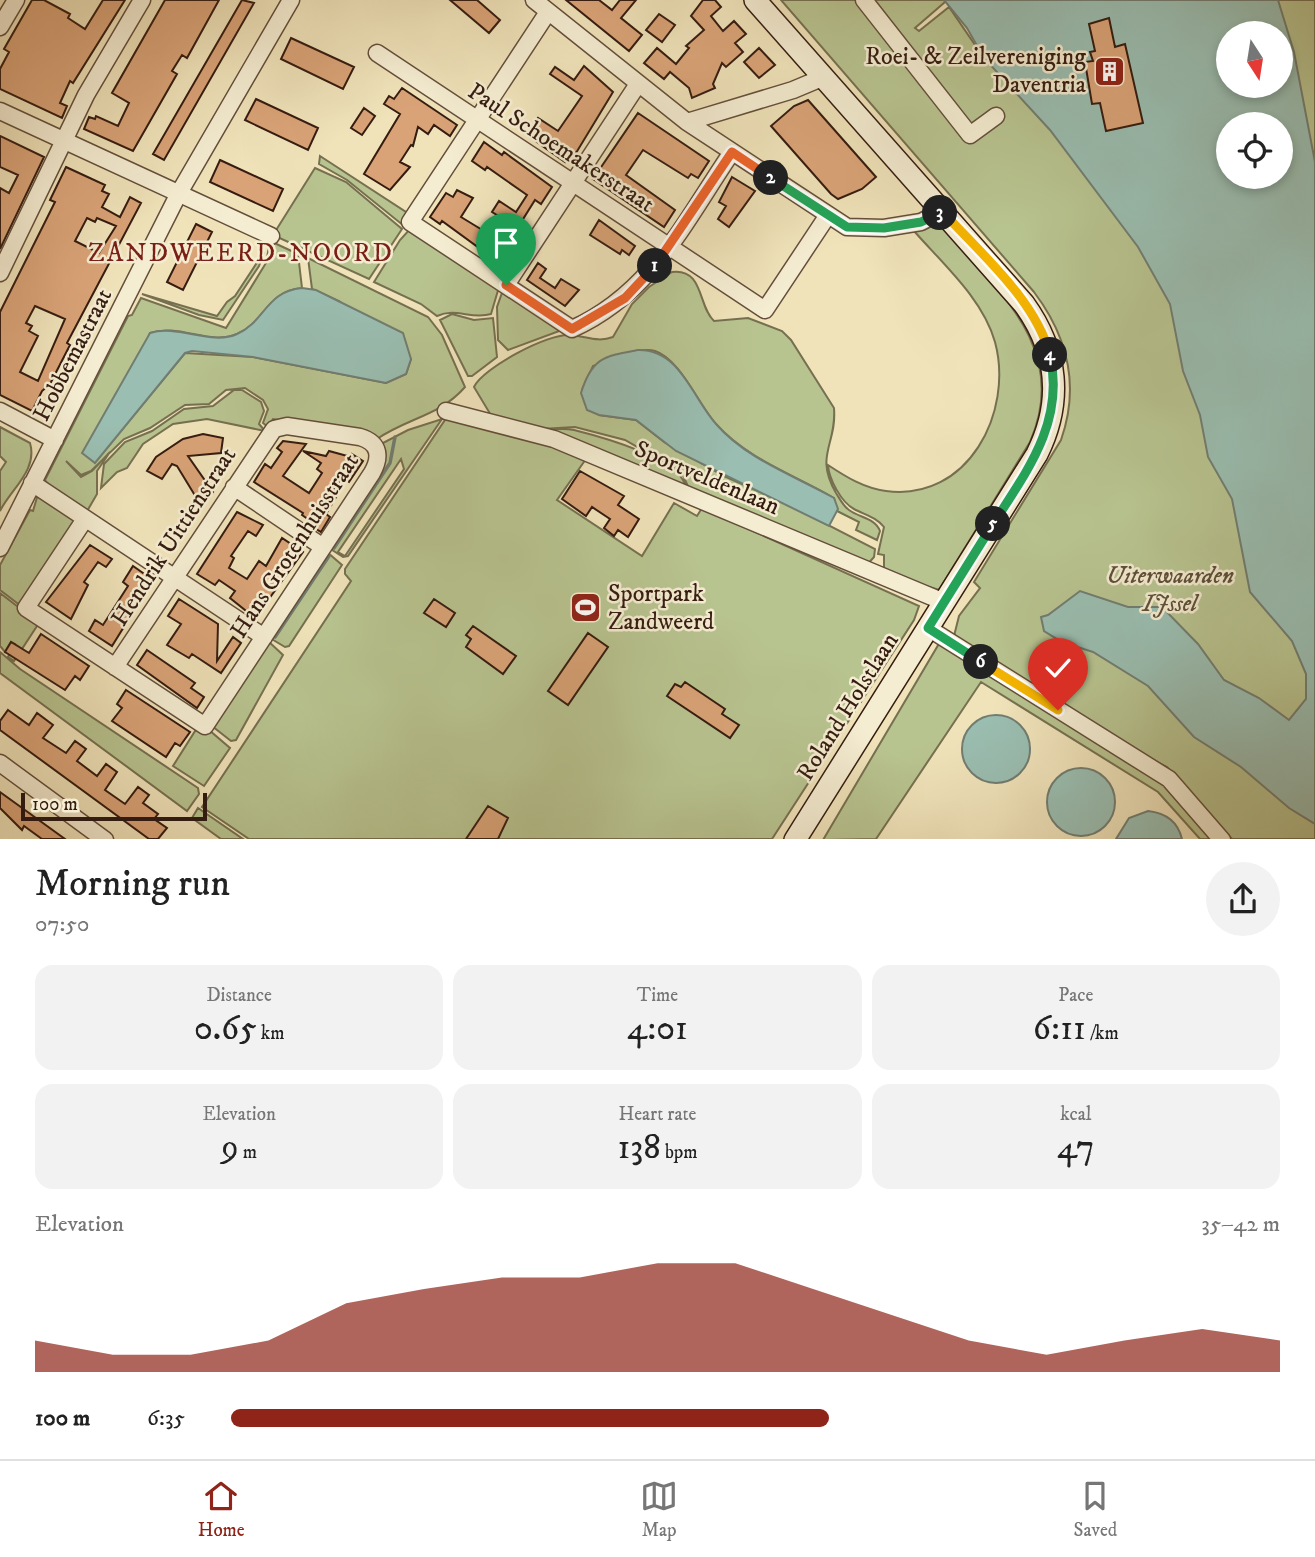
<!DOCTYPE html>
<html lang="en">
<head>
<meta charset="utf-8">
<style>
	body { margin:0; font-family:"IM FELL DW Pica",serif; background:#f2f2f2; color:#222; height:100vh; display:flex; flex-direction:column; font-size:26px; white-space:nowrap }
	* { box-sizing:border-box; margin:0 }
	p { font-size:23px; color:#767676 }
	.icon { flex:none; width:38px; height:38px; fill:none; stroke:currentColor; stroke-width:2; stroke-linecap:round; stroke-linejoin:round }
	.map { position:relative; height:839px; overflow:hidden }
	.panel { display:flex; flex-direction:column; background:#fff; flex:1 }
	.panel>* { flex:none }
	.needle { width:46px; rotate:168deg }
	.tools { position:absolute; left:1216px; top:21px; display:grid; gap:14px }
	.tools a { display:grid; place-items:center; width:77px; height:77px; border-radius:50%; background:#fff; box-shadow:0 4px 10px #0003; font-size:35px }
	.scale { position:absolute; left:21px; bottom:18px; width:186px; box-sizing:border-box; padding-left:7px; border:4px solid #351c11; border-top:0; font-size:19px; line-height:24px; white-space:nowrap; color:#351c11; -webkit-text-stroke:5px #f5edd2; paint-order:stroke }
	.pin { position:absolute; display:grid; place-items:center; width:60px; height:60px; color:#fff; margin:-72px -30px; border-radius:50% 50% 50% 0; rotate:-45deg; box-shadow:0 0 7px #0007 }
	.pin .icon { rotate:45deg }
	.km { position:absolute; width:35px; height:35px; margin:-18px; border-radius:50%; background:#222; color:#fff; font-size:19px; line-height:35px; text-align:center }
	.round { display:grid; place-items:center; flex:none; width:74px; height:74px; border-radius:37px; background:#f2f2f2 }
	.overview { display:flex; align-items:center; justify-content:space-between; height:119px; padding:0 35px }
	h1 { font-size:38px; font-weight:600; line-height:52px }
	.figures { display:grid; grid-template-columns:repeat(3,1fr); gap:10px; height:119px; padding:7px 35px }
	.figures div { display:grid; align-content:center; border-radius:18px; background:#f2f2f2; text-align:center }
	.figures b { font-size:35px; font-weight:600 }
	.figures small { font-size:19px; font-weight:400 }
	.figures p { font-size:19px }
	.chart { height:196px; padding:14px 35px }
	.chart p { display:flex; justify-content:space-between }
	.chart svg { width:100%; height:126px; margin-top:7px; fill:#8f2418; opacity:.7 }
	ul { padding:0 35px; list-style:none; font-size:23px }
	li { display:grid; grid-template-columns:112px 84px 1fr; align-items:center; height:52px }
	li i { height:18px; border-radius:9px; background:#8f2418 }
	.tab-bar { display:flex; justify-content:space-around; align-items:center; height:98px; border-top:2px solid #e0e0e0; background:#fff; font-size:19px; color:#767676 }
	.tab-bar a { display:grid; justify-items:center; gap:4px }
	.tab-bar .current { color:#8f2418 }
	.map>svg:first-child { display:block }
</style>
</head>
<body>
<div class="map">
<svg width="1315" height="840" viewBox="0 0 1315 840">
	<rect width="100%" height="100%" fill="#f0e3ba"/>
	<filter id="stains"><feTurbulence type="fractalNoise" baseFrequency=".00286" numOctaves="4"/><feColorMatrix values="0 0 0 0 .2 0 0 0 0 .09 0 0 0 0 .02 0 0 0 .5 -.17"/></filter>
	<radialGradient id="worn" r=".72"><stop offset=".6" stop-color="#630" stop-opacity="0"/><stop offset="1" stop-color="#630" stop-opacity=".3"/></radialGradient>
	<path fill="#b8c490" stroke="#767050" stroke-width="2" fill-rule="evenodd" d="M781,0H944L945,2L915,28L919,31L949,7L984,58L1060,0H1315V839H1232L1167,767L1110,739L954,636L959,616L980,588L974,582L1061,440C1080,386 1068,337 1034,292ZM1228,33H1281V86H1228ZM1228,124H1281V177H1228Z
		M320,156L409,214L404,226L347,180L319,164Z
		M315,168L346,182L402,229L369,279L273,235Z
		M935,225L941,226C997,289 1071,349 1030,442L939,590L884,573V555L878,554L884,527C876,517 865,515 854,509C841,502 829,479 828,465C846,477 864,488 886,491C968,502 1014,412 995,342C983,299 943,264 914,231Z
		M410,229L499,287L491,314C471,320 456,307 437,316L421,304L374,282L400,240Z
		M270,241L298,254L302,288C266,291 265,323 237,334C211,346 178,323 150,333L94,463L185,353L253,357L386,383L406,374L411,359L339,301L312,289L308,258L428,317L442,335L465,387C440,416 407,418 377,439L359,432L273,419L268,427L263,423L268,409L263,400L245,388L226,390L209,404L185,405L150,428L124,439L91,471L81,475L66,461L81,477L92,471L110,452L97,471V494L86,513L51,489L45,480L128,316L132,315L141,298L226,328L266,263Z
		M264,252L259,266L223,320L199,315L142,294L217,316L227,302L235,296Z
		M672,272C704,268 698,307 714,321L748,318L782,331L791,340L834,408C837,445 814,455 836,493C840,499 843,506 849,510C860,518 875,518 880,531L877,540L856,530L859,522L837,511L834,498C795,475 747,459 716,424C698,404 680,359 655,351C638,346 610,361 593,366L582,390L599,415L636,420L664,442L724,476L791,506L875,549L874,557L866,566L690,491L682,473L625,440L575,427L541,429L492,417L474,387C483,368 548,333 570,335C586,336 597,343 613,337L632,304L649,287Z
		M503,290L562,330L508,350L498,340L497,307Z
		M452,314L474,320L493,318L497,357L472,376H468L440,320Z
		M234,390H242L261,402L264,411L259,424L265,431L207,419L173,424L143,444L127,468L117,472L101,488L104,464L125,442L152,431L184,409L213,406Z
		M447,417L534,438L586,459L557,500L642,556L674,503L697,516L702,508L919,606L914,620L772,839H249L202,807L351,581L345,574V569Z
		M442,419L348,556L343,557L329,548L381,444L408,430ZM401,459L404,469L345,556L338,552Z
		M0,427L30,443C38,470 11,489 0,511V471L6,462L0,456Z
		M546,430C555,429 565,428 574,430C598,436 686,459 686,490Z
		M38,494L75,518V524L21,606L0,590V565L30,510L33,511Z
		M327,552L342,565L289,646L285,647L270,638Z
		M0,593L39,623L14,661L8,657L15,644L11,642L5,652L0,646Z
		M268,641L283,655L236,740L231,741L212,726Z
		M940,642L1160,776L1217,839H1200L1158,792L981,682L876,839L823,840Z
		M0,652L20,669L198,788L199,794L187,811L0,673Z
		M197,728L206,734L209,730L230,748L204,786L173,766Z
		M198,808L243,839H221L192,818Z"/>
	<path fill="#9abeb1" stroke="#727d71" stroke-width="2" fill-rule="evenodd" d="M944,0H1278L1294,52L1315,162V824L1289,808L1241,767L1194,737L1148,686L1093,652L1062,642L1044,631L1041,617L1048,615L1080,591L1128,607H1162L1198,644L1224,680L1259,698L1289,720L1306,699V674L1292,641L1250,592L1232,499L1208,457L1200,415L1183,371L1170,304L1138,247L1050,130L984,58L967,28ZM1228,33H1281V86H1228ZM1228,124H1281V177H1228Z
		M302,288L316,290L403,333L411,359L406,374L386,383L253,357L192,351L185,353L95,463L82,453L150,333C178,324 211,346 237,334C265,322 266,291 302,288Z
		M638,350C680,349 692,397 716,424C746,459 795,476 834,498L838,509L829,526L676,451L636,420L599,415L587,410L581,393C592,357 605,356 638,350Z
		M962 749a34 34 0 1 1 68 0a34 34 0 1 1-68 0Z
		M1047 802a34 34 0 1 1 68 0a34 34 0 1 1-68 0Z
		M1148,811C1166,813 1178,822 1182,839H1116L1129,818Z"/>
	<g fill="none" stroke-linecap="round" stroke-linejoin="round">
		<path stroke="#727d71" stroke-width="3.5" d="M334,548L390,463L395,437
			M275,637L329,556"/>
	</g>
	<path fill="#d9a377" stroke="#351c11" stroke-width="2" fill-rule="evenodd" d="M32,0H44L70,14L68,18L85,29L103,0H125L73,83L70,81L60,103L67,106L62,118L0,89V69L9,52L4,49Z
		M165,0H219L187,58L182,55L172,71L177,74L133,151L84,129L89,117L95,119L96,116L118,126L129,103L112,93Z
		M242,0L254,3L164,160L153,154Z
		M450,0H477L500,20L489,33Z
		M566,0H599L612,10L620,0H636L621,18L642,35L629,51Z
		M703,0H715L721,7L711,16L723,31L734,21L746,34L735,43L743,52L726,67L722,63L713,84L715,88L692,98L689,88L670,72L664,79L644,63L657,48L676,64L689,48L686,46L704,30L691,16Z
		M659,14L675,25L662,42L646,30Z
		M1109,18L1115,47L1125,44L1143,123L1106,131L1100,103L1092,104L1085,62L1093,61L1090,52L1095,51L1089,24Z
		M291,38L354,67L343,89L281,59Z
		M759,48L775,65L759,78L744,62Z
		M584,66L613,92L576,153L572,151L565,162L527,135L538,118L558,131L582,96L550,74L555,67L574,80Z
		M402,88L457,125L450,136L434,125L428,134L418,127L413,146L411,145L400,162L410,167L390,190L364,174L400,114L384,104L389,96L394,99Z
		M256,99L318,128L308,150L245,120Z
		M808,100L876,177L862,189L838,199L831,194L771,126L794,106Z
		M364,108L375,116L362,135L351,128Z
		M638,113L709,161L698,178L691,174L688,178L643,150L626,175L675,210L664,227L593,179Z
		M0,136L44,157L0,249V188L9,193L18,175L0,167Z
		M484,142L502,155L504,152L552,187L541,204L535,200L520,224L525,227L501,264L442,221L440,224L430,217L446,193L453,197L457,190L473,198L461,217L502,242L513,225L492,212L499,201L516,212L527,195L487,167L485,170L472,161Z
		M220,160L283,189L273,211L210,182Z
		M66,167L105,185L102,191L109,194L102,207L120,217L130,197L141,203L67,343L70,345L50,384L42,391L32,411L0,395V312L55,202L50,200ZM87,218L95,222L97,218L116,226L99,253L75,241ZM35,306L65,319L38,381L20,372L38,336L29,331L32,326L26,323Z
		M732,177L755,191L729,227L718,219L726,206L719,202Z
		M599,220L635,246L629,255L622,250L620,254L590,235Z
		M196,224L212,232L183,290L167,282Z
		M538,263L546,269L540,278L555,288L561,279L579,290L565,306L527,280Z
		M203,434L223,438L221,453L188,456L213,492L202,507L177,466L172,464L162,479L147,471L156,457L183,439Z
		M283,441L306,444L283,476L309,493L322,473L317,469L321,463L303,451L326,456L329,451L351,457L352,454L363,461L349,482L342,478L331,494L336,497L326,514L330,517L321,532L310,525L312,522L302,515L303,513L254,482L265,464L271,468L282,452L277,448Z
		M580,471L624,496L618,505L639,519L628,537L618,530L614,536L604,528L610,519L592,507L586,516L562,499Z
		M237,512L263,525L256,536L248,531L231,556L234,558L229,568L247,579L259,561L266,566L282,538L303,552L255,618L230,598L235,591L219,580L215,585L197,574Z
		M90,545L112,559L106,567L98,562L84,582L88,585L71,619L46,602Z
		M133,566L153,580L112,646L89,631L95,620L103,625L128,586L123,582Z
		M179,599L218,624L217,661L233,637L241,643L221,673L192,654L189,658L167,645L181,624L168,616Z
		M434,599L455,613L446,627L424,613Z
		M473,626L516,656L503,674L466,647L471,639L466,635Z
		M588,633L608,647L568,705L548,691Z
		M41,634L89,666L80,680L75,676L65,690L5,652L11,642L29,653Z
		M147,650L195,683L191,688L204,697L197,708L137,665Z
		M685,682L725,709L722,714L739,725L730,738L667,696L675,684L681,687Z
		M126,690L190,732L180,746L175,743L166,757L112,721L122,708L117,704Z
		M8,710L29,725L37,713L53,725L43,738L66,753L75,741L86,749L77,761L97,776L106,764L117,772L105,790L125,804L138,787L149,795L143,803L158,814L154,819L167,828L158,839H149L0,730V721Z
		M0,792L18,805L65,839H42L24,826L22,830L0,808Z
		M488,806L508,818L498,839H466Z"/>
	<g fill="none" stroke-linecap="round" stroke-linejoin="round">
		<defs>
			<path id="street" d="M534,0L687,122L847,227L884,228L921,222L942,211
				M864,0L970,135L996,116
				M548,12L410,222L572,329C652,293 685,221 732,152
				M0,27L16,0
				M377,53L765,310L828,215
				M0,111L271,236
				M687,122L793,90L824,77
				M0,273L86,95L142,0
				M506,285L638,84
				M0,411L55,440
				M446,411L554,439L944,602
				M32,483L264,637
				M234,487L323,547
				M85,519L26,608L205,726L372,473C381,457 380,443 360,437L287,426L274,429L115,667
				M0,548L179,193L291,0
				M928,628L1169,779L1222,840
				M0,763L105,840"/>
			<path id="secondary" d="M755,0L1024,304C1058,351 1063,402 1037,454L795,840"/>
		</defs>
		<use href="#street" stroke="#644e3b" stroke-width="19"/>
		<use href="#secondary" stroke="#351c11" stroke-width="24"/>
		<use href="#street" stroke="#f5edd2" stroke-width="16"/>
		<use href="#secondary" stroke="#f5edd2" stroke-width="21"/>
	</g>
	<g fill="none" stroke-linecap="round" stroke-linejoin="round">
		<defs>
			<path id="split-1" d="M506,285L572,329L625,298L655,266"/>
			<path id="split-2" d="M655,266L732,152L771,178"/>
			<path id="split-3" d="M771,178L847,227L884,228L921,222L940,213"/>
			<path id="split-4" d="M940,213L942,211C980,253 1035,299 1050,355"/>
			<path id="split-5" d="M993,524C1027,471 1065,422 1050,355"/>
			<path id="split-6" d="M981,662L928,628L993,524"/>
			<path id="split-7" d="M981,662L1058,710"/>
		</defs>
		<use href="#split-1" stroke="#fff" stroke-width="14"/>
		<use href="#split-2" stroke="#fff" stroke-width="14"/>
		<use href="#split-3" stroke="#fff" stroke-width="14"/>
		<use href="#split-4" stroke="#fff" stroke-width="14"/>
		<use href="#split-5" stroke="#fff" stroke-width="14"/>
		<use href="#split-6" stroke="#fff" stroke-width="14"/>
		<use href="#split-7" stroke="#fff" stroke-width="14"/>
		<use href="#split-1" stroke="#f0652b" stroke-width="9"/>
		<use href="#split-2" stroke="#f0652b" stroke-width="9"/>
		<use href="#split-3" stroke="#22a559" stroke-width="9"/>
		<use href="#split-4" stroke="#f5b400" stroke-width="9"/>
		<use href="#split-5" stroke="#22a559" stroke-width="9"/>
		<use href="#split-6" stroke="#22a559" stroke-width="9"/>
		<use href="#split-7" stroke="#f5b400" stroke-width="9"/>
	</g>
	<defs>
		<symbol id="building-square" viewBox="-11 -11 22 22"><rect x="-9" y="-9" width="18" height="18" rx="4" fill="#8f2418" stroke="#f5edd2"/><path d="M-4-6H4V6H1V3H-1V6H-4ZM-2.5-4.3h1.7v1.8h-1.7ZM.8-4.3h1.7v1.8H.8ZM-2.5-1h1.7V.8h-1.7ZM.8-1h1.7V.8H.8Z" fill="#fff"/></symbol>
		<symbol id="stadium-square" viewBox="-11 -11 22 22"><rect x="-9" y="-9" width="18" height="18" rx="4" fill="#8f2418" stroke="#f5edd2"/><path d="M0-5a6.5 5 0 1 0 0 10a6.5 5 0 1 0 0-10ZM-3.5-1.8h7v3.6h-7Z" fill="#fff"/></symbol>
	</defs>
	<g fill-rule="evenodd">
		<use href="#building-square" x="1092" y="54" width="35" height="35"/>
		<use href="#stadium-square" x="568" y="590" width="35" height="35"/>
	</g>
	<g text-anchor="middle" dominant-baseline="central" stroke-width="5" stroke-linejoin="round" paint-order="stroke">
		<g font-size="24" fill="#351c11" stroke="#f5edd2" text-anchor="end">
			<text x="1086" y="57">Roei- &amp; Zeilvereniging<tspan x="1086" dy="28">Daventria</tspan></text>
			<text x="608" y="594" text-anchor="start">Sportpark<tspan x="608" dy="28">Zandweerd</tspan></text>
		</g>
		<g font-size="24" fill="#351c11" stroke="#f5edd2">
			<text transform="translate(561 148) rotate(33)">Paul Schoemakerstraat</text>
			<text transform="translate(73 355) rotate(-63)">Hobbemastraat</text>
			<text transform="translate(707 478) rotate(23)">Sportveldenlaan</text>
			<text transform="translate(174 537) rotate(-57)">Hendrik Uittienstraat</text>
			<text transform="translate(295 546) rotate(-57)">Hans Grotenhuisstraat</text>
			<text transform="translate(848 707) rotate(-58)">Roland Holstlaan</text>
		</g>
		<g font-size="24" font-style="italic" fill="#5c4e37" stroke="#f5edd2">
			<text x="1170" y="576">Uiterwaarden<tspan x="1170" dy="28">IJssel</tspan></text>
		</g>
		<g font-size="26" letter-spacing="2" fill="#7a1f14" stroke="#f5edd2">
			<text x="241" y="253">ZANDWEERD-NOORD</text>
		</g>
	</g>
	<rect width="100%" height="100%" filter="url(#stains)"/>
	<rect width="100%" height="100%" fill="url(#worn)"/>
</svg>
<div class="tools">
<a><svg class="needle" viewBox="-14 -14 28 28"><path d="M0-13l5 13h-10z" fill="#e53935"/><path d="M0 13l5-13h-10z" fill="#767676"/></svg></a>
<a><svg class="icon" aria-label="locate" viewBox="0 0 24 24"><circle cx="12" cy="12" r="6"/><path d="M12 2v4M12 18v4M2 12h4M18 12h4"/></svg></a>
</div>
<div class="scale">100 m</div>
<div class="pin" style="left:506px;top:285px;background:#1e9e55"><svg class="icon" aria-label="arrive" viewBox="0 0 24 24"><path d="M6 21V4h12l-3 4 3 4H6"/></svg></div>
<div class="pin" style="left:1058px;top:710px;background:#d93025"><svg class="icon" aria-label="check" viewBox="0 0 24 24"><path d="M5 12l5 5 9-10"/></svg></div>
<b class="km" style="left:655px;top:266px">1</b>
<b class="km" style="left:771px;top:178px">2</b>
<b class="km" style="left:940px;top:213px">3</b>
<b class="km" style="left:1050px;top:355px">4</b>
<b class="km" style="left:993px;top:524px">5</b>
<b class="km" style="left:981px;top:662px">6</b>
</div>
<section class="panel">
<div class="overview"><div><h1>Morning run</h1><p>07:50</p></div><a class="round"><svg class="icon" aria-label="share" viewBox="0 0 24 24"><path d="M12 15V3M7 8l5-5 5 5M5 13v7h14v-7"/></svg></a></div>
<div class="figures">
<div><p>Distance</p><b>0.65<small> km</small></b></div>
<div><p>Time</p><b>4:01</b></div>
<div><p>Pace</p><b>6:11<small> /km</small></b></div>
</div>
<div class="figures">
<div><p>Elevation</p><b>9<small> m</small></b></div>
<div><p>Heart rate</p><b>138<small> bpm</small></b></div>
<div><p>kcal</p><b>47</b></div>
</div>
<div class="chart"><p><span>Elevation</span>35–42 m</p>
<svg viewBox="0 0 160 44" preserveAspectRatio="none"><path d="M0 44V33L10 38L20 38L30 33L40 20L50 15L60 11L70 11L80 6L90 6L100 15L110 24L120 33L130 38L140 33L150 29L160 33V44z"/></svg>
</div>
<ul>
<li><b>100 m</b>6:35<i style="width:57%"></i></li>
</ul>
</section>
<nav class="tab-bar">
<a class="current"><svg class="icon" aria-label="home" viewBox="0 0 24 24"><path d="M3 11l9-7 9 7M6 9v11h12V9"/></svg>Home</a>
<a><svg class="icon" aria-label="map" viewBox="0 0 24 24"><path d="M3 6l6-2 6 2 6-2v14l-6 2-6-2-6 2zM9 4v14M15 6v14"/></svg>Map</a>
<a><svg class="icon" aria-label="saved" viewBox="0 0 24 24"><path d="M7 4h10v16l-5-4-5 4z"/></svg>Saved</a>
</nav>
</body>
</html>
